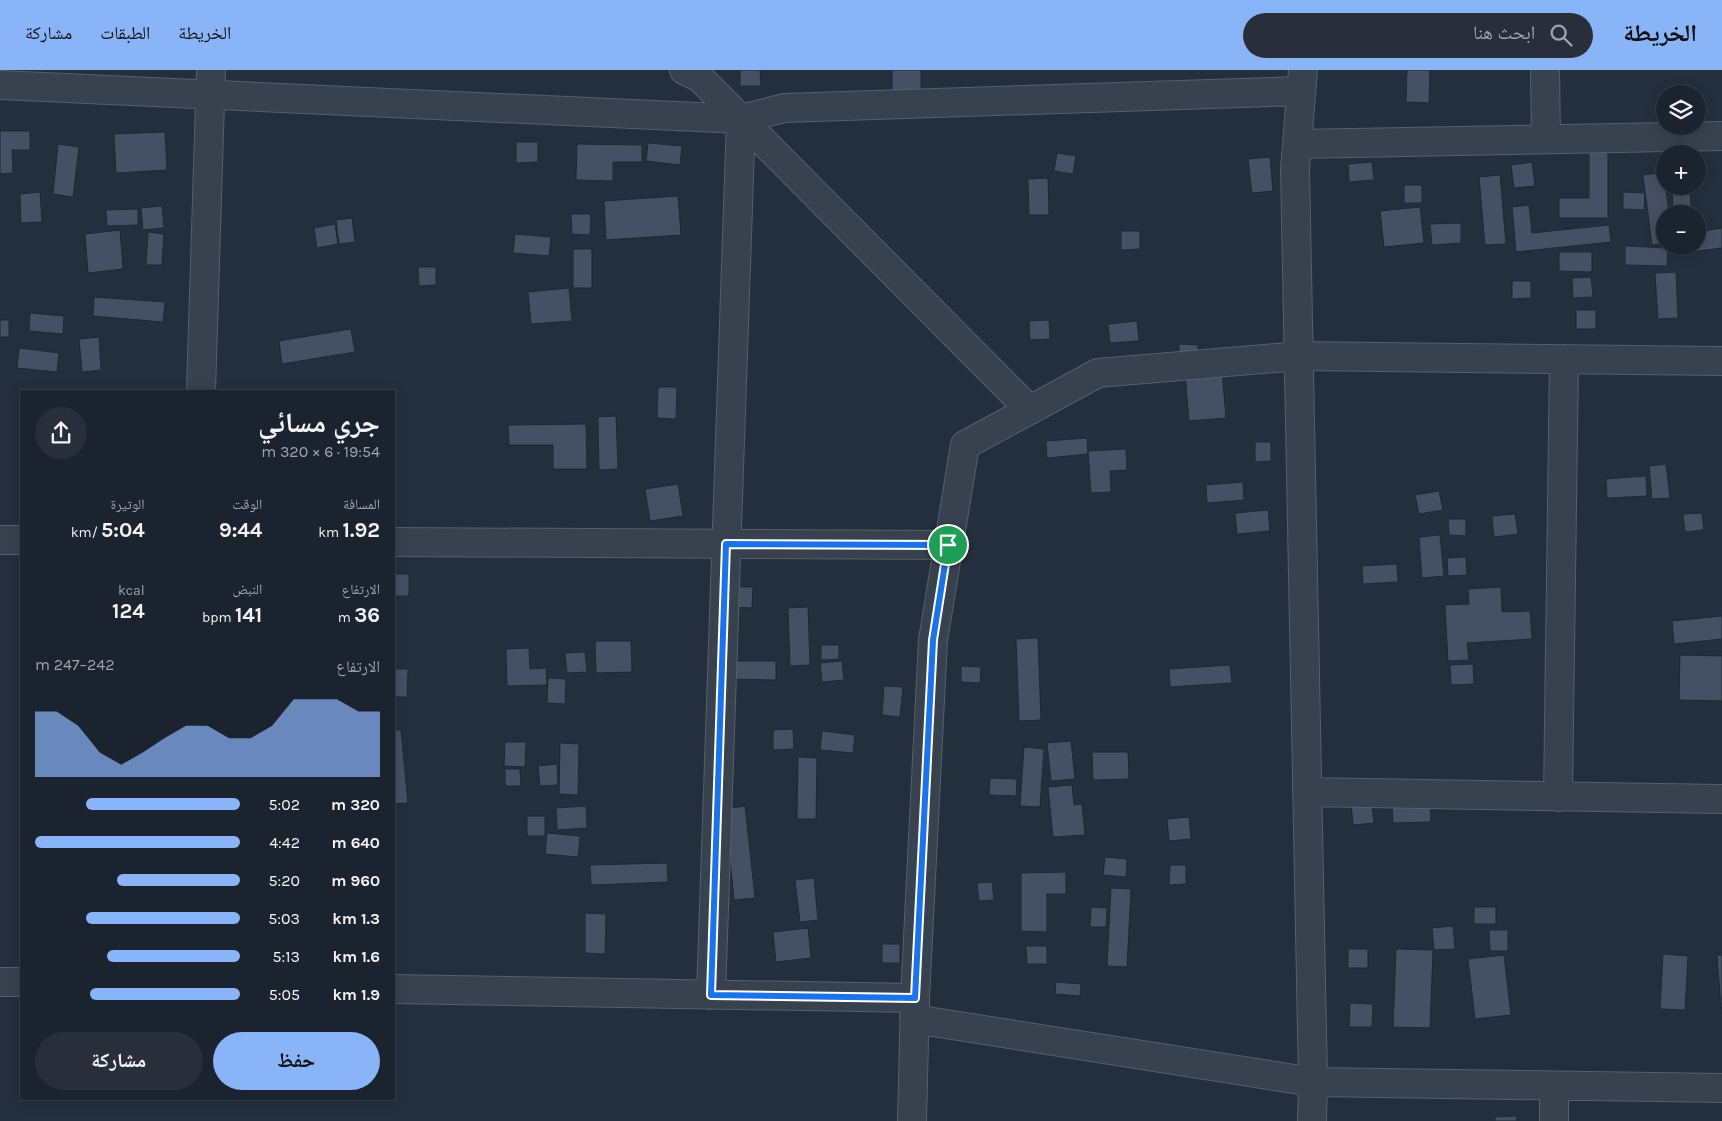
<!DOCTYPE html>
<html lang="ar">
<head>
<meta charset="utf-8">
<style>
	body { margin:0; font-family:Karla,"Noto Naskh Arabic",sans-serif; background:#282f3a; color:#f1f3f6; direction:rtl; height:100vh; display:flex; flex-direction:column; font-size:19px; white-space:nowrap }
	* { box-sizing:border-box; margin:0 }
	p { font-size:16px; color:#a0a4aa }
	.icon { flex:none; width:28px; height:28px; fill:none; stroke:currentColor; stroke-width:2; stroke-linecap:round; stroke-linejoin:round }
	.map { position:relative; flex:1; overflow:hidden; direction:ltr }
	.panel { position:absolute; left:20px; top:320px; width:375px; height:710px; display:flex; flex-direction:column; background:#1b232e; border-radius:0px; box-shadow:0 2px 12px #0003,0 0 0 1px #39404a; direction:rtl }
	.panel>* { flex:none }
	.buttons { position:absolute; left:1656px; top:15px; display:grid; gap:10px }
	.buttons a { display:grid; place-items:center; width:50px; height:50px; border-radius:50%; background:#1b232e; box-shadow:0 2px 12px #0003,0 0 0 1px #39404a; font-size:25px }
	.pin { position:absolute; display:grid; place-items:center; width:42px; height:42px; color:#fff; margin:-21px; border:2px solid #fff; border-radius:50%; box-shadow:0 1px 5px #0007 }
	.round { display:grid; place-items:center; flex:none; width:52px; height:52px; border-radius:26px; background:#282f3a }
	.headline { display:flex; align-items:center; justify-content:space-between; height:85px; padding:0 15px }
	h1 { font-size:28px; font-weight:700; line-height:38px }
	.stats { display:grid; grid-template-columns:repeat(3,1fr); gap:8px; height:85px; padding:5px 15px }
	.stats div { display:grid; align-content:center }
	.stats b { font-size:21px; font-weight:700 }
	.stats small { font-size:14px; font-weight:400 }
	.stats p { font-size:14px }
	.chart { height:140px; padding:10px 15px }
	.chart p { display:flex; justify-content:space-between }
	.chart svg { width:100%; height:90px; margin-top:5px; fill:#8ab4f8; opacity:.7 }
	.cta { display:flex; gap:10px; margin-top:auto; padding:10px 15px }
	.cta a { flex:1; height:58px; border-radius:30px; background:#8ab4f8; color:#111; font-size:20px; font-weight:700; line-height:58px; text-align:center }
	.cta a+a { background:#282f3a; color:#f1f3f6 }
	ul { padding:0 15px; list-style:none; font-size:16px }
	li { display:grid; grid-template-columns:80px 60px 1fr; align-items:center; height:38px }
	li i { height:12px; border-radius:6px; background:#8ab4f8 }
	header { display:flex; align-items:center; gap:30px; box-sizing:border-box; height:70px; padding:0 25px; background:#8ab4f8; color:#111 }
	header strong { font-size:24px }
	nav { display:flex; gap:28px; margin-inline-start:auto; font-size:18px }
	.search { width:350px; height:45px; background:#282f3a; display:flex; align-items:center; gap:12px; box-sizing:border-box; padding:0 18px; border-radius:28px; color:#a0a4aa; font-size:19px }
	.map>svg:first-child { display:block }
</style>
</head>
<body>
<header>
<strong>الخريطة</strong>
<div class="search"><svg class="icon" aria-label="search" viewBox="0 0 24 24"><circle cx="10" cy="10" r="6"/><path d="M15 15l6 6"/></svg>ابحث هنا</div>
<nav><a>الخريطة</a><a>الطبقات</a><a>مشاركة</a></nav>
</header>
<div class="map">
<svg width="1722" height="1051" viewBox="0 0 1722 1051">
	<rect width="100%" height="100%" fill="#242f3e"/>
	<path fill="#455162" stroke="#1f2835" d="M740,0H760L761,16H740Z
		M892,0H921V30H892Z
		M1407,0H1430L1429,33L1406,32Z
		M0,61H30V80H12L13,103L0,104Z
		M165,62L167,100L116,103L114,64Z
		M516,72H538V92L516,93Z
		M648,73L682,76L680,95L646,91Z
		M58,74L79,77L73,127L53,124Z
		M577,74L642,75V92H613V111L576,110Z
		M1589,77H1608V148H1559V128H1589Z
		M1057,83L1076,86L1073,104L1054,101Z
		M1270,87L1273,121L1252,123L1248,89Z
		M1372,92L1374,110L1349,112L1348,94Z
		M1532,92L1535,116L1514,118L1511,95Z
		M1664,102L1669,144H1665V173L1652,175L1643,105Z
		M1500,105L1506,174L1485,175L1479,107Z
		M1048,108L1049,145H1029L1028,109Z
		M1404,115H1422V133H1404Z
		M1672,116H1690L1691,144H1673Z
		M40,122L42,152L21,153L20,124Z
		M1623,122L1645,123L1644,140L1623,139Z
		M678,126L681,165L606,170L604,131Z
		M1529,135L1532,163L1609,155L1611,172L1516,182L1512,137Z
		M162,136L164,158L143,160L141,138Z
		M1420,137L1424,173L1384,177L1380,141Z
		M138,139V155L107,156L106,140Z
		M571,144H591L590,165L572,164Z
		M352,148L355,172L339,174L336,150Z
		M1461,153V173L1432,175L1430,154Z
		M335,154L338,174L317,178L314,158Z
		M1722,158V178L1675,184L1674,176H1698V162Z
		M120,160L123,199L88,203L85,164Z
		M1121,161H1140V179L1121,180Z
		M148,162L164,164L162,195H146Z
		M515,164L551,167L549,186L513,183Z
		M1625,176L1668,178L1667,196L1625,195Z
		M573,179H592V218H573Z
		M1559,182H1592V202L1559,201Z
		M418,197H436V215L419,216Z
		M1676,202L1678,248L1658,249L1655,203Z
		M1591,207L1593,227L1573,228L1572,208Z
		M1512,211H1531V228L1512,229Z
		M569,218L572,251L531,254L528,222Z
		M94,227L165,232L163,252L93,246Z
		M1576,240H1596V259H1576Z
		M30,243L64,246L63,264L29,261Z
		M0,250H9V267H0Z
		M1049,250L1050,269L1030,270L1029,251Z
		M1137,251L1139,271L1110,273L1108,254Z
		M351,259L355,282L282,294L279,271Z
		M99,267L101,300L82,302L79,269Z
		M1179,274L1198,275V292L1179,291Z
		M19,278L59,283L57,302L17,298Z
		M1222,301L1226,348L1189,351L1185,304Z
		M658,317H677L676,349L657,348Z
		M616,346L618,399L599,400L598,347Z
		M586,354L587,399H553V375H509L508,355Z
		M1087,368L1088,384L1047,388L1046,371Z
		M1255,372H1271V391L1255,392Z
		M1126,379L1127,400L1110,401L1111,422L1091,423L1088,381Z
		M1666,394L1670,428L1652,429L1649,396Z
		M1646,406L1647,426L1607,428L1606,409Z
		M1243,412L1244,430L1207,433L1206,415Z
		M678,414L683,446L650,451L645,419Z
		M1439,421L1443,440L1419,444L1415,425Z
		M1268,440L1270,461L1237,464L1235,443Z
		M1702,443L1704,460L1685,462L1683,444Z
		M1515,444L1518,464L1494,467L1492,446Z
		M1448,449H1466V466L1449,465Z
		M1440,465L1444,506L1422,508L1419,467Z
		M1466,487L1467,505L1448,506L1447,488Z
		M1397,494L1398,512L1363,514L1362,496Z
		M394,504H409V526H394Z
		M733,517H753L752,538L732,537Z
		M1501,517L1502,542L1530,541L1532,569L1467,573L1469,590L1448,591L1445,535L1469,534L1468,519Z
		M808,537L810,595L790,596L788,538Z
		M1722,546V569L1674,574L1672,551Z
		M1038,568L1041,650L1019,651L1016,569Z
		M595,571H631L632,602L596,603Z
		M821,575H839V589L821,590Z
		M529,578L530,599L546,598L547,615L507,616L506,579Z
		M585,582L587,602L567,603L565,583Z
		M1680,585L1722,586V631L1679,630Z
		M732,591H776V610L732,609Z
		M842,591L844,610L822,612L820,593Z
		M1473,594L1474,614L1451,615L1450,595Z
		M1230,595L1232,613L1170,617L1169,599Z
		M961,596L981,597L980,613L961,612Z
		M394,599H408L407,627H394Z
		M548,608L566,609L565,634L547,633Z
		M884,616L903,617L900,647L882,645Z
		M793,659L794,679L773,680V660Z
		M394,660H401L408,733L394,734Z
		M822,661L855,665L853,683L820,680Z
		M1071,671L1075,709L1051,711L1047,673Z
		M505,672H526L525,697L504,696Z
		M560,673L579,674L578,725L559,724Z
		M1024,677L1044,679L1040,737L1020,736Z
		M1092,682H1128L1129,709L1093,710Z
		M798,687L817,688L816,749H797Z
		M557,694L558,715L540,716L538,696Z
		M505,699H520L521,716H505Z
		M990,708L1017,709L1016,726L989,725Z
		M1072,715L1074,735L1082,734L1085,765L1053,767L1048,717Z
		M1370,720L1374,753L1353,755L1350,722Z
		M1430,733L1431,752L1393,753L1392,734Z
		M586,736L587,758L557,760L556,738Z
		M745,736L755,828L734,830L725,739Z
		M527,746H545V766H527Z
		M1189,747L1191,769L1169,771L1167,749Z
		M547,763L580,766L578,787L545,784Z
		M1105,787L1127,789L1126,807L1103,805Z
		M667,793L668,812L591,815L590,795Z
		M1170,795H1186V814L1169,815Z
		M1066,802V824H1047V862L1021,861V803Z
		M814,808L818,850L800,852L795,810Z
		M992,812L994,830L979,831L977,813Z
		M1111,818L1131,819L1127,897L1107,896Z
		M1091,837L1107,838L1106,857H1090Z
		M1474,837H1496V854H1474Z
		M585,843L606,844L605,884L585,883Z
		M1453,856L1455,879L1434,880L1432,858Z
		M808,858L811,888L776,892L773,862Z
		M1489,860H1508V881H1490Z
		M882,874H900V893H882Z
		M1026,876H1047V894H1027Z
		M1348,879H1368V898H1348Z
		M1396,879L1433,880L1430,958L1393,957Z
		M1663,884L1688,886L1685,940L1660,939Z
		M1504,885L1511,945L1475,949L1468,889Z
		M1717,885H1722V938H1721Z
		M1056,912L1081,914L1080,926L1055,924Z
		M1350,933L1373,934L1372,957H1349Z
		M1516,1046L1517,1051H1495V1047Z"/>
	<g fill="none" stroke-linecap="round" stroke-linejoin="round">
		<defs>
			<path id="minor" d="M684,0L700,8L1030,340
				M1303,0L1295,99L1313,1012L1312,1051
				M1545,0L1546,69
				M0,15L741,49L784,38L1301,21
				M1297,74L1722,66
				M201,321L211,0
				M0,470H21
				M394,472L948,475
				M1307,722L1722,729
				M1558,727L1564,289
				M0,912H21
				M394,919L915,928
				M711,925L741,49
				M914,949L1313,1012L1722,1018
				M912,1051L915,928L933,570L965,375L1098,303L1299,286L1722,291
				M1554,1051V1016"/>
		</defs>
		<use href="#minor" stroke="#565f6c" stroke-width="30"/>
		<use href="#minor" stroke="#38414e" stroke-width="28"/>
	</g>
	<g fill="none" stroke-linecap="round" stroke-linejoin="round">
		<defs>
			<path id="route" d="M726,474L948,475L933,570L915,928L711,925Z"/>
		</defs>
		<use href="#route" stroke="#fff" stroke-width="10"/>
		<use href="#route" stroke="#1a73e8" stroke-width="6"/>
	</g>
</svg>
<div class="buttons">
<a><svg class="icon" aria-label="layers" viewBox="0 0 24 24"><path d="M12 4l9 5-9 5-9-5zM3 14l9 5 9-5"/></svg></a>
<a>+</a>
<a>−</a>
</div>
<div class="pin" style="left:948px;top:475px;background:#1e9e55"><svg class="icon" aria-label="arrive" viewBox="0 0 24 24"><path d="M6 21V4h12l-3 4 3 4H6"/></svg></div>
<section class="panel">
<div class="headline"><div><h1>جري مسائي</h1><p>19:54 · 6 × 320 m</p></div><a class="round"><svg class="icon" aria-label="share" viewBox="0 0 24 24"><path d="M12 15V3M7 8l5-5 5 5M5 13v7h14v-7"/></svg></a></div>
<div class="stats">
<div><p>المسافة</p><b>1.92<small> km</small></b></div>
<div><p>الوقت</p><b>9:44</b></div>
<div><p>الوتيرة</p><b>5:04<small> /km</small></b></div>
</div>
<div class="stats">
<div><p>الارتفاع</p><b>36<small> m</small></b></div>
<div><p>النبض</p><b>141<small> bpm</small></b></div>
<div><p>kcal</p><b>124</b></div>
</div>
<div class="chart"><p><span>الارتفاع</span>242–247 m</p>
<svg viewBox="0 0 160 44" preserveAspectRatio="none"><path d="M0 44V12L10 12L20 19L30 32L40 38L50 32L60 25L70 19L80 19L90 25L100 25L110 19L120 6L130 6L140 6L150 12L160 12V44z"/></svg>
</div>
<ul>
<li><b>320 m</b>5:02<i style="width:75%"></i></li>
<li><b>640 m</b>4:42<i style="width:100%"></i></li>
<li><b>960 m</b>5:20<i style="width:60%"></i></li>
<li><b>1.3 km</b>5:03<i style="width:75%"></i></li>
<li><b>1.6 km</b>5:13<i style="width:65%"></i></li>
<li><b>1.9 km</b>5:05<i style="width:73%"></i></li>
</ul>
<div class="cta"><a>حفظ</a><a>مشاركة</a></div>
</section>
</div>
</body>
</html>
